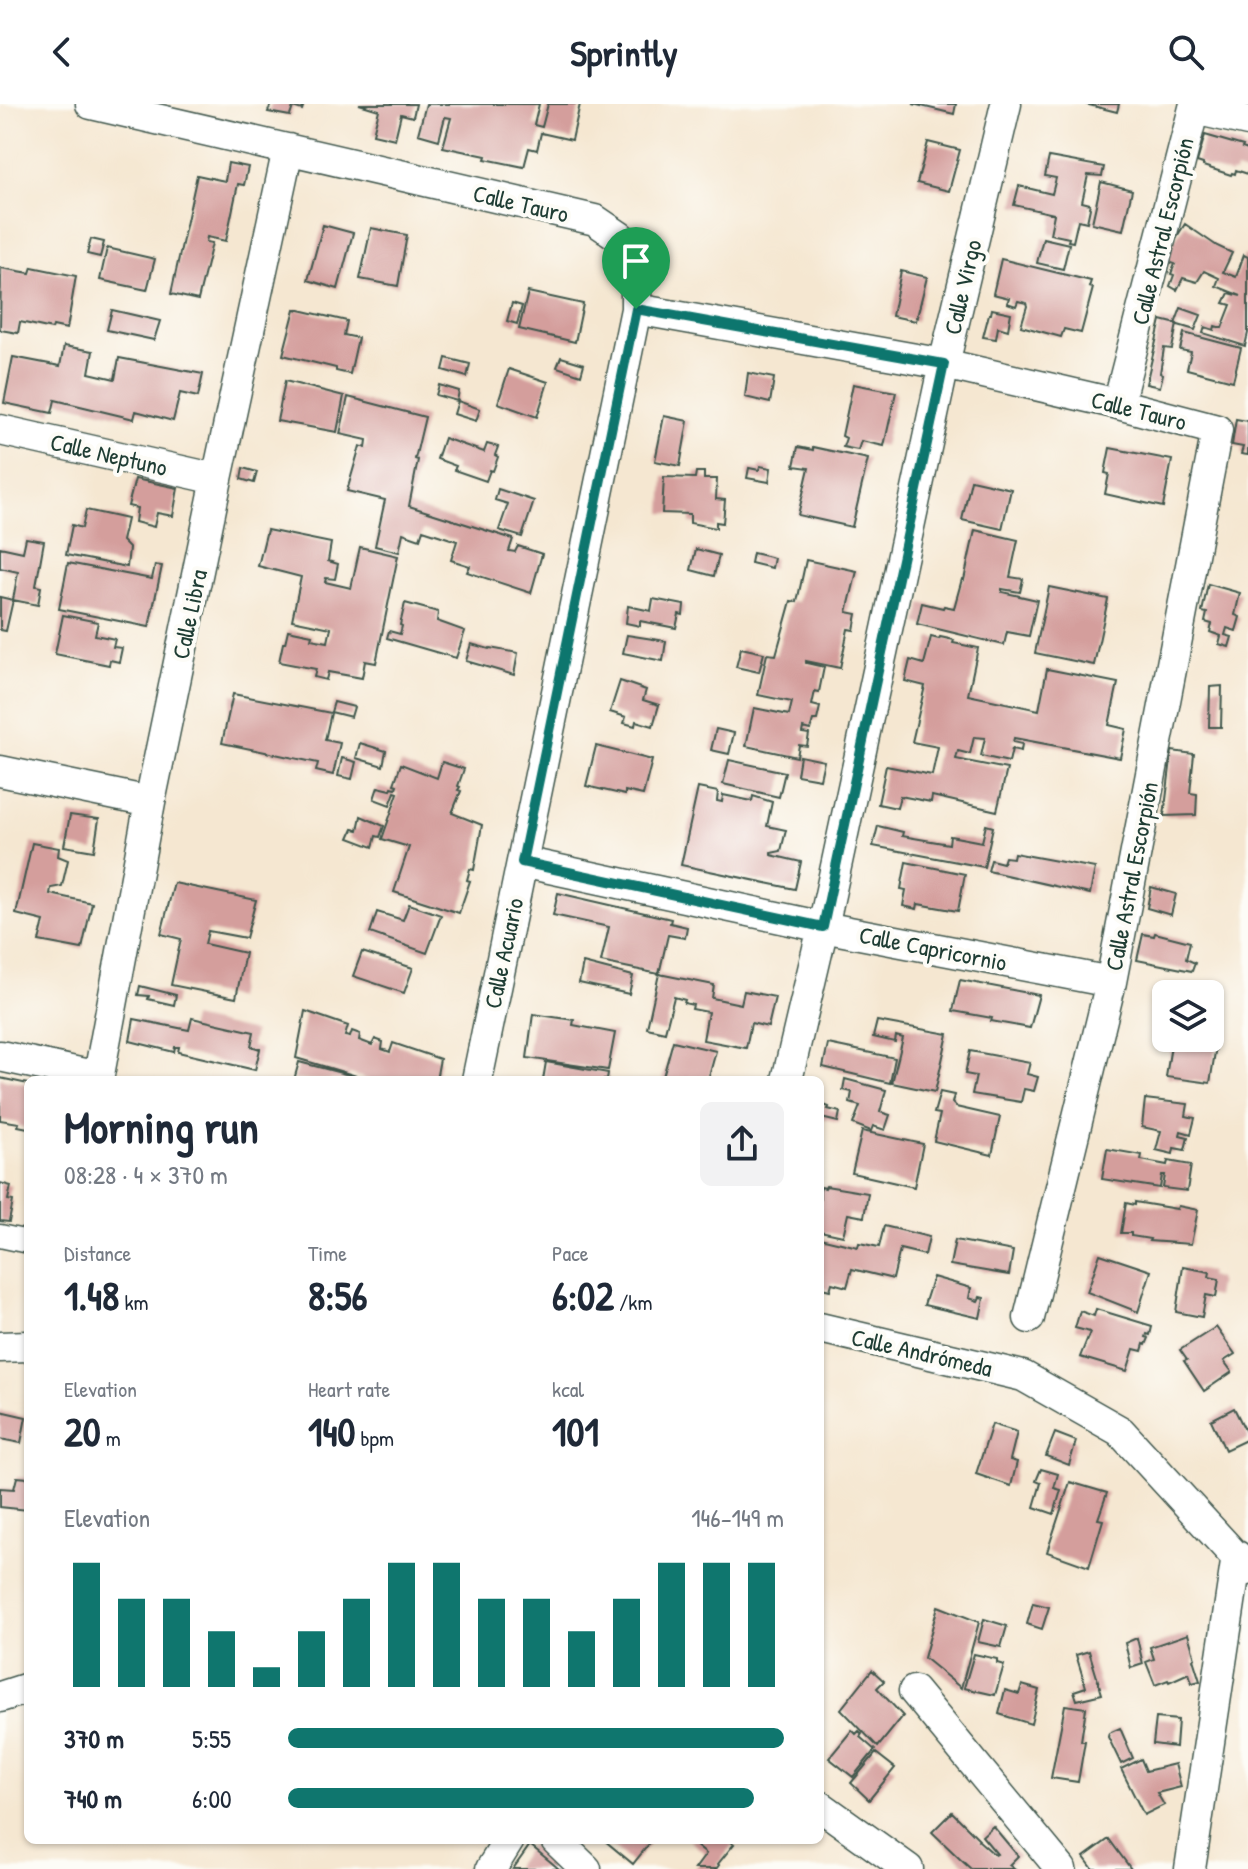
<!DOCTYPE html>
<html lang="en">
<head>
<meta charset="utf-8">
<style>
	body { margin:0; font-family:"Patrick Hand",sans-serif; background:#f2f2f3; color:#1f2937; height:100vh; display:flex; flex-direction:column; font-size:30px; white-space:nowrap }
	* { box-sizing:border-box; margin:0 }
	p { font-size:26px; color:#747a83 }
	.icon { flex:none; width:44px; height:44px; fill:none; stroke:currentColor; stroke-width:2; stroke-linecap:round; stroke-linejoin:round }
	.map { position:relative; flex:1; overflow:hidden }
	.panel { position:absolute; left:24px; top:972px; width:800px; height:768px; display:flex; flex-direction:column; background:#fff; border-radius:12px; box-shadow:0 2px 6px #0004 }
	.panel>* { flex:none }
	.tools { position:absolute; left:1152px; top:876px; display:grid; gap:16px }
	.tools a { display:grid; place-items:center; width:72px; height:72px; border-radius:12px; background:#fff; box-shadow:0 2px 6px #0004; font-size:40px }
	.pin { position:absolute; display:grid; place-items:center; width:68px; height:68px; color:#fff; margin:-82px -34px; border-radius:50% 50% 50% 0; rotate:-45deg; box-shadow:0 0 8px #0007 }
	.pin .icon { rotate:45deg }
	.round { display:grid; place-items:center; flex:none; width:84px; height:84px; border-radius:12px; background:#f2f2f3 }
	.overview { display:flex; align-items:center; justify-content:space-between; height:136px; padding:0 40px }
	h1 { font-size:44px; font-weight:800; line-height:60px }
	.figures { display:grid; grid-template-columns:repeat(3,1fr); gap:12px; height:136px; padding:8px 40px }
	.figures div { display:grid; align-content:center }
	.figures b { font-size:40px; font-weight:800 }
	.figures small { font-size:22px; font-weight:400 }
	.figures p { font-size:22px }
	.chart { height:224px; padding:16px 40px }
	.chart p { display:flex; justify-content:space-between }
	.chart svg { width:100%; height:144px; margin-top:8px; stroke:#0f766e; stroke-width:6 }
	ul { padding:0 40px; list-style:none; font-size:26px }
	li { display:grid; grid-template-columns:128px 96px 1fr; align-items:center; height:60px }
	li i { height:20px; border-radius:10px; background:#0f766e }
	header { display:flex; justify-content:space-between; align-items:center; height:104px; padding:0 40px; background:#fff; font-size:36px; font-weight:800 }
	.map>svg:first-child { display:block }
</style>
</head>
<body>
<header><svg class="icon" aria-label="back" viewBox="0 0 24 24"><path d="M15 5l-7 7 7 7"/></svg>Sprintly<svg class="icon" aria-label="search" viewBox="0 0 24 24"><circle cx="10" cy="10" r="6"/><path d="M15 15l6 6"/></svg></header>
<div class="map">
<svg width="1248" height="1765" viewBox="0 0 1248 1765">
	<rect width="100%" height="100%" fill="#fdfcf7"/>
	<filter id="ink" filterUnits="userSpaceOnUse"><feTurbulence type="fractalNoise" baseFrequency=".0125" numOctaves="2"/><feDisplacementMap in="SourceGraphic" scale="16" xChannelSelector="R" yChannelSelector="G"/><feConvolveMatrix kernelMatrix="1 2 1 2 8 2 1 2 1" color-interpolation-filters="sRGB"/></filter>
	<filter id="wash" filterUnits="userSpaceOnUse"><feTurbulence type="fractalNoise" baseFrequency=".006" numOctaves="4" result="noise"/><feDisplacementMap in="SourceGraphic" scale="32" xChannelSelector="R" yChannelSelector="G"/><feGaussianBlur stdDeviation="1.8" result="paint"/><feColorMatrix in="noise" values="0 0 0 0 0 0 0 0 0 0 0 0 0 0 0 0 0 1.4 0 .05"/><feComposite in="paint" operator="in"/></filter>
	<g filter="url(#wash)">
		<rect width="100%" height="100%" fill="#f5e7d1"/>
		<g id="blocks">
			<path fill="#d49e9c" d="M271,0H304L302,6L293,3L290,12L268,8Z
				M359,0H416L413,13L401,10L395,35L373,30L379,6Z
				M426,0H539L534,21L542,23L548,0H580L572,36L541,29L537,46L529,44L524,63L485,55L486,52L443,43L451,14L445,13L439,36L418,30Z
				M913,0H956L954,10Z
				M1085,0H1119L1117,8Z
				M1205,31L1243,42L1242,44L1248,46V70L1236,66L1235,70L1232,69L1231,71L1203,62V60L1197,58Z
				M928,38L960,46L949,87L917,79Z
				M1049,53L1104,63L1102,72L1088,71L1082,98L1090,100L1089,103L1090,104L1087,118L1078,116L1073,138L1068,137L1069,134L1050,130L1054,110L1014,101L1019,82L1052,90L1056,74L1045,72Z
				M228,59L248,63L244,81L238,80L226,137L207,133L206,138L212,139L198,196L171,190L197,71L225,77Z
				M1101,78L1132,86L1123,126L1092,119Z
				M1185,120L1217,142L1232,149L1223,168L1236,173L1244,151L1248,153V229L1245,242L1203,229L1205,223L1214,226L1215,222L1222,224L1231,201L1224,199L1229,189L1241,192L1216,182L1219,174L1204,167L1197,178L1183,174L1177,186L1170,182L1174,171L1171,170L1175,160L1166,157L1174,137Z
				M323,121L353,129L338,185L308,176Z
				M371,124L407,131L398,182L360,175Z
				M1043,134L1069,140L1063,165L1037,159Z
				M91,135L104,138L100,153L87,150Z
				M107,144L155,155L147,186L100,176Z
				M1001,155L1091,177L1089,183L1093,184L1081,229L1064,225L1061,233L1021,222L1027,202L1026,199L1018,197L1016,202L1007,199L1009,194L993,190Z
				M32,163L76,172L67,225L53,222L52,225L20,218L18,229L0,226L1,164L30,169Z
				M901,167L927,173L916,217L892,212Z
				M528,188L583,200L575,238L519,225Z
				M512,199L522,202L517,220L507,217Z
				M1181,204L1201,211L1195,226L1175,220Z
				M295,205L347,217L344,231L358,234L350,270L336,267V264L283,251Z
				M992,205L1011,209L1008,226L998,223L996,235L983,233L989,210H991Z
				M112,206L160,217L154,236L107,226Z
				M1161,216L1177,220L1172,245L1164,244L1160,269L1163,270L1160,283L1146,280Z
				M1184,229L1241,244L1233,277L1187,265L1191,248L1180,246Z
				M64,242L93,247L89,269L115,275L119,254L203,270L198,293L180,289L173,317L136,307L134,315L55,296L52,309L4,299L13,253L60,262Z
				M561,253L584,260L581,271L557,263Z
				M446,254L470,260L467,273L443,266Z
				M509,265L548,278L537,313L498,299Z
				M748,269L774,274L770,299L745,293Z
				M285,277L344,292L337,328L277,317Z
				M853,280L896,288L884,342L861,337L858,346L843,343L846,334L842,332Z
				M439,281L459,287L457,297L436,291Z
				M348,293L425,313L415,355L418,356L409,402L513,435L509,447L515,448L518,442L542,450L531,489L467,468L470,462L451,456L457,437L423,426L420,435L403,429L399,448L375,442L385,396L347,387L360,342L366,344L367,336L340,330Z
				M458,297L480,305L476,317L454,310Z
				M664,312L688,317L680,362L655,357Z
				M1236,315L1248,317V351L1241,350L1243,343L1232,341Z
				M444,334L484,348L487,340L498,343L495,351L498,353L493,367L490,366L486,377L454,366L456,362L437,355Z
				M798,343L813,346V343L868,355L852,423L798,411L809,364L794,362Z
				M1110,344L1172,356L1163,403L1105,390L1109,370L1105,369Z
				M760,362L771,364L769,378L747,374L749,364L759,366Z
				M243,364L257,368L254,379L241,375Z
				M696,368H704V375H717L716,395L725,396L723,419L716,418V424L690,419V410L662,409L664,373L695,374Z
				M135,375L178,384L173,412L157,409L154,423L135,418L137,404L128,402Z
				M971,376L1011,385L1002,425L962,416Z
				M498,385L534,397L522,433L499,426L508,400L495,396Z
				M86,406L127,415L122,437L129,444L127,463L66,451L72,421L82,424Z
				M267,426L331,439L328,457L338,460L335,475L326,474L325,478L351,484L360,443L398,452L376,559L365,557L362,574L328,568L326,576L314,573L316,565L279,558L283,539H285L288,526L312,531L311,535L328,538L331,524L292,516L301,473L258,462Z
				M975,426L1018,436L1010,473L1023,475L1020,488L1002,485V488L1037,496L1029,532L1007,528L1004,541L917,520L922,499L943,504L944,502L954,504L962,475L964,476Z
				M26,434L44,437L36,482L41,483L38,501L13,496L18,468L0,464V443L23,448Z
				M696,445L719,451L714,472L691,466Z
				M753,449L774,454L772,464L751,459Z
				M806,456L857,467L847,508L857,510L854,526L848,525L840,564L806,557V559L824,563L819,588L815,587L812,601L820,603L817,616H813L810,626L803,624L802,629L809,630L807,642L799,641L797,653L746,642L754,604L789,611L792,598L758,591L767,550L776,551L791,497L797,498Z
				M68,459L152,475L155,461L162,462L149,523L59,505Z
				M1208,480L1240,489L1235,511L1240,513L1236,527L1227,524L1225,531L1232,533L1229,543L1219,540L1221,532L1210,528L1212,520L1205,518L1207,509L1202,508Z
				M1049,483L1108,495L1094,561L1035,549Z
				M0,493L13,496L6,527L0,526Z
				M653,495L684,501L683,511L679,510L676,524L640,517V522L626,519L628,502L651,507Z
				M405,499L438,508L437,517L465,527L456,554L387,534L389,527L400,530L402,522L400,521Z
				M63,511L98,518L95,531L115,535L113,543L122,544L119,558L110,556L109,561L55,550Z
				M627,531L666,537L663,557L623,549Z
				M931,533L939,535L940,533L954,536L953,539L978,544L968,591L1039,606L1047,565L1118,579L1109,621L1126,625L1120,654L1014,634L1013,638L1022,640L1021,647L1012,645L1009,658L981,652L985,634L974,633L970,650L958,647L956,655L1007,665L997,707L932,692L931,698L900,692L897,704L878,700L886,662L932,671L938,643L912,638L925,582L905,577L910,556L924,560Z
				M471,540L489,545L490,544L518,549L514,571L466,557Z
				M741,544L764,549L759,568L736,563Z
				M620,577L646,586L643,596L659,601L653,622L636,617L635,622L624,619L626,613L610,608Z
				M1222,582L1221,623H1209L1210,583Z
				M233,590L331,609L325,636L340,639L333,671L316,667L318,659L222,639Z
				M334,598L354,603L351,613L331,608Z
				M716,625L734,629L729,650L711,646Z
				M360,639L386,647L383,662L356,654Z
				M596,642L652,656L643,691L625,687V691L586,682Z
				M1172,647L1194,650L1190,689L1197,690L1196,711L1164,712Z
				M800,652L824,657L820,675L797,671Z
				M342,654L356,658L352,675L338,672Z
				M729,656L785,668L779,693L723,680Z
				M442,658L464,665L458,682L460,683L458,686L461,687L452,709L482,721L474,766L470,765L467,776L470,777L459,809L394,788L409,743L382,735L398,689L395,688L390,701L374,695L378,683L391,686L392,683L396,684L397,681L394,680L401,660L437,674Z
				M698,684L718,688L717,697L722,698L723,691L752,697L753,692L772,698L767,722L786,726L781,747L771,749V751L801,758L795,785L681,761Z
				M70,711L99,715L94,747L64,742Z
				M361,712L384,722L380,733L376,732L373,743L349,734L353,725L358,726Z
				M986,721L993,723L984,763L873,742L878,722L903,728L902,732L949,740L950,732L982,738Z
				M32,739L59,744L58,752L68,756L62,782L51,784L50,790L92,799L82,845L39,837L44,817L16,810Z
				M1014,749L1095,764L1090,790L988,767L991,756L1003,759L1005,753L1013,754Z
				M906,758L965,770L958,807L918,800L917,805L903,802L906,786L901,785Z
				M174,779L256,796L246,834L208,827L205,840L245,849L236,894L171,881L181,835L161,830Z
				M1151,783L1176,790L1171,811L1147,804Z
				M558,789L671,815L670,819L687,823L685,834L668,831L659,870L601,858L609,823L553,811Z
				M409,800L441,811L427,849L370,829L377,808L403,816Z
				M1155,829L1190,838L1186,855L1195,859L1192,867L1137,856L1143,830L1154,832Z
				M362,848L413,864L404,889L353,872Z
				M583,859L633,872L629,890L579,879Z
				M659,870L714,881L712,894L741,900L744,887L775,893L768,923L751,919L746,944L703,936L708,908L692,905L693,901L684,899L685,896L674,893L665,928L647,924Z
				M960,876L1039,891L1030,924L991,917L992,914L953,907Z
				M140,882L176,891L174,901L148,895L149,892L138,891Z
				M1163,885L1179,889L1166,890V929L1154,926Z
				M305,907L348,922L345,932L350,933L352,927L360,930L359,936L372,941L375,935L383,938L382,945L390,948L393,939L440,955L436,976H370L296,954Z
				M533,910L574,916L573,921L615,929L608,966L527,954Z
				M192,914L254,928L251,942L260,945L255,966L178,948L179,943H175L174,948L130,937L134,915L189,926Z
				M877,917L948,930L935,988L892,979L903,934L896,932L895,938L873,933Z
				M1172,935L1216,942L1210,979L1166,973Z
				M673,937L716,947L708,976H662Z
				M828,940L895,954L890,979L823,963Z
				M970,947L1030,958L1027,970L1038,973L1034,987L1024,985L1021,998L972,990L976,972L965,970Z
				M299,958L349,971L348,976H294Z
				M546,958L608,969L607,976H543Z
				M0,974L28,980V1024L18,1022L19,1019L0,1016Z
				M845,975L886,986L880,1008L890,1011L885,1026L873,1022L871,1027L853,1020L860,1002L850,999L852,988L843,986Z
				M940,988L954,991L952,999L956,1003L1000,1013L992,1051L934,1037L940,1010L934,1009Z
				M1145,995L1188,1000L1186,1012L1195,1014L1191,1030L1181,1027L1180,1031L1188,1033L1185,1046L1174,1044L1173,1050L1156,1046L1161,1027L1142,1023Z
				M824,1001L829,1003L828,1005L840,1008L838,1018L821,1014Z
				M862,1027L923,1040L914,1083L852,1069Z
				M1107,1045L1142,1051L1141,1056L1167,1061L1168,1057L1191,1061L1187,1087L1163,1084L1165,1071H1162L1160,1084L1102,1075Z
				M0,1079L11,1082L8,1096L13,1097L9,1118L0,1117Z
				M826,1082L868,1089L864,1113L848,1110L843,1132L820,1127V1087L821,1083L825,1084Z
				M1135,1098L1177,1105L1178,1102L1198,1106L1191,1140L1149,1137L1150,1135L1131,1132V1129H1121L1126,1099L1135,1101Z
				M884,1122L929,1133L925,1151L900,1145L893,1175L852,1165L847,1183L832,1179L830,1186L822,1184L824,1178L820,1176V1134L858,1143L859,1139L879,1143Z
				M955,1136L1013,1147L1009,1171L950,1161Z
				M1100,1150L1151,1167L1138,1208L1087,1188Z
				M1183,1163L1210,1168L1209,1173L1219,1175L1216,1193L1206,1191L1202,1213L1176,1208Z
				M933,1173L971,1184L969,1194L978,1197L980,1193L984,1194L980,1214L924,1201Z
				M1096,1205L1149,1221V1222L1152,1223L1150,1231L1147,1230L1146,1233L1149,1234L1146,1241L1144,1240L1142,1247L1134,1245L1127,1267L1080,1253L1090,1228L1075,1224L1080,1207L1094,1212Z
				M1216,1223L1235,1250L1224,1257L1232,1268L1204,1287L1184,1257L1187,1256L1180,1246Z
				M1234,1304L1248,1332V1335L1225,1346L1211,1316Z
				M0,1307L26,1313L21,1339L0,1335Z
				M992,1320L1017,1328L1010,1356L1017,1358L1011,1382L976,1370Z
				M1055,1329L1076,1337L1069,1361L1046,1352Z
				M1041,1365L1058,1370L1054,1384L1061,1386L1054,1410L1034,1403L1041,1379L1036,1377Z
				M17,1373L28,1374V1406L0,1403V1384L14,1385Z
				M1070,1378L1107,1389L1098,1415L1103,1416L1089,1463L1047,1448Z
				M1033,1499L1049,1503L1042,1525L1027,1520Z
				M938,1502L979,1518L961,1584L924,1554Z
				M984,1515L1007,1522L1001,1543L978,1538Z
				M1188,1530L1195,1554L1193,1555L1200,1577L1192,1579L1189,1569L1169,1578L1168,1576L1155,1581L1146,1558L1154,1555L1150,1543Z
				M1137,1534L1143,1560L1131,1564L1125,1539Z
				M1089,1547L1102,1590L1077,1596L1074,1587L1086,1583L1076,1551Z
				M974,1550L997,1555V1559L1004,1561L995,1591L964,1584Z
				M872,1566L884,1577L877,1584L903,1612L878,1643L841,1605Z
				M1022,1581L1039,1586L1031,1620L999,1610L1005,1586L1019,1590Z
				M1065,1601L1086,1604L1081,1637H1085L1078,1678L1051,1674Z
				M1156,1614L1178,1616L1176,1643L1153,1640Z
				M1120,1624L1133,1654L1121,1660L1108,1633L1109,1629Z
				M852,1626L856,1630L859,1627L862,1630L860,1633L875,1646L853,1673L829,1654Z
				M876,1649L895,1664L869,1696L851,1679Z
				M1141,1655L1146,1667L1175,1660L1181,1683L1157,1689L1164,1701L1144,1711L1121,1665Z
				M952,1708L979,1735L978,1736L995,1751L997,1750L982,1732L993,1722L1018,1752L1009,1761L1014,1765H971L960,1755L932,1728Z
				M1109,1735L1117,1746L1131,1765H1093L1084,1753Z
				M604,1736H652L633,1760Z
				M689,1736H728L734,1740L718,1760L719,1761L716,1765H695L706,1750Z
				M530,1741L552,1759L559,1765H513Z"/>
		</g>
	</g>
	<g filter="url(#ink)">
		<use href="#blocks" fill-opacity="0" stroke="#3f564c" stroke-width="2"/>
		<g fill="none" stroke-linecap="round" stroke-linejoin="round">
			<defs>
				<path id="pedestrian" d="M0,1132L28,1138"/>
				<path id="minor" d="M91,0L595,116L620,133L636,157V205L477,976
					M1194,5L1248,17
					M636,205L944,260L1118,300L1217,326L1111,878L1029,1214
					M1118,300L1195,0
					M0,326L217,375
					M0,667L150,698
					M522,758L823,823L1111,878
					M0,952L98,973
					M98,976L150,698L217,375L288,45
					M787,976L823,823L944,260L1006,0
					M820,1224L1023,1272L1120,1327L1248,1466
					M0,1243L28,1242
					M914,1587L1061,1765
					M0,1593L28,1584
					M820,1702L908,1765
					M556,1736L586,1765
					M491,1765L509,1736
					M1190,1765L1237,1452"/>
			</defs>
			<use href="#pedestrian" stroke="#3f564c" stroke-width="25"/>
			<use href="#minor" stroke="#3f564c" stroke-width="33"/>
			<use href="#pedestrian" stroke="#fff" stroke-width="22"/>
			<use href="#minor" stroke="#fff" stroke-width="30"/>
		</g>
	</g>
	<g fill="none" stroke-linecap="round" stroke-linejoin="round" filter="url(#ink)">
		<defs>
			<path id="route" d="M636,205L944,260L823,823L522,758Z"/>
		</defs>
		<use href="#route" stroke="#fff" stroke-width="16"/>
		<use href="#route" stroke="#0f766e" stroke-width="10"/>
	</g>
	<g text-anchor="middle" dominant-baseline="central" stroke-width="8" stroke-linejoin="round" paint-order="stroke">
		<g font-size="24" fill="#1f3d34" stroke="#fdfcf7">
			<text transform="translate(521 99) rotate(13)">Calle Tauro</text>
			<text transform="translate(1162 127) rotate(-76)">Calle Astral Escorpión</text>
			<text transform="translate(962 183) rotate(-77)">Calle Virgo</text>
			<text transform="translate(1139 306) rotate(14)">Calle Tauro</text>
			<text transform="translate(109 350) rotate(13)">Calle Neptuno</text>
			<text transform="translate(189 510) rotate(-78)">Calle Libra</text>
			<text transform="translate(1131 772) rotate(-79)">Calle Astral Escorpión</text>
			<text transform="translate(933 844) rotate(11)">Calle Capricornio</text>
			<text transform="translate(503 849) rotate(-78)">Calle Acuario</text>
			<text transform="translate(922 1248) rotate(13)">Calle Andrómeda</text>
		</g>
	</g>
</svg>
<div class="tools">
<a><svg class="icon" aria-label="layers" viewBox="0 0 24 24"><path d="M12 4l9 5-9 5-9-5zM3 14l9 5 9-5"/></svg></a>
</div>
<div class="pin" style="left:636px;top:205px;background:#1e9e55"><svg class="icon" aria-label="arrive" viewBox="0 0 24 24"><path d="M6 21V4h12l-3 4 3 4H6"/></svg></div>
<section class="panel">
<div class="overview"><div><h1>Morning run</h1><p>08:28 · 4 × 370 m</p></div><a class="round"><svg class="icon" aria-label="share" viewBox="0 0 24 24"><path d="M12 15V3M7 8l5-5 5 5M5 13v7h14v-7"/></svg></a></div>
<div class="figures">
<div><p>Distance</p><b>1.48<small> km</small></b></div>
<div><p>Time</p><b>8:56</b></div>
<div><p>Pace</p><b>6:02<small> /km</small></b></div>
</div>
<div class="figures">
<div><p>Elevation</p><b>20<small> m</small></b></div>
<div><p>Heart rate</p><b>140<small> bpm</small></b></div>
<div><p>kcal</p><b>101</b></div>
</div>
<div class="chart"><p><span>Elevation</span>146–149 m</p>
<svg viewBox="0 0 160 44" preserveAspectRatio="none"><path d="M5 44V6M15 44V17M25 44V17M35 44V27M45 44V38M55 44V27M65 44V17M75 44V6M85 44V6M95 44V17M105 44V17M115 44V27M125 44V17M135 44V6M145 44V6M155 44V6"/></svg>
</div>
<ul>
<li><b>370 m</b>5:55<i style="width:100%"></i></li>
<li><b>740 m</b>6:00<i style="width:94%"></i></li>
</ul>
</section>
</div>
</body>
</html>
